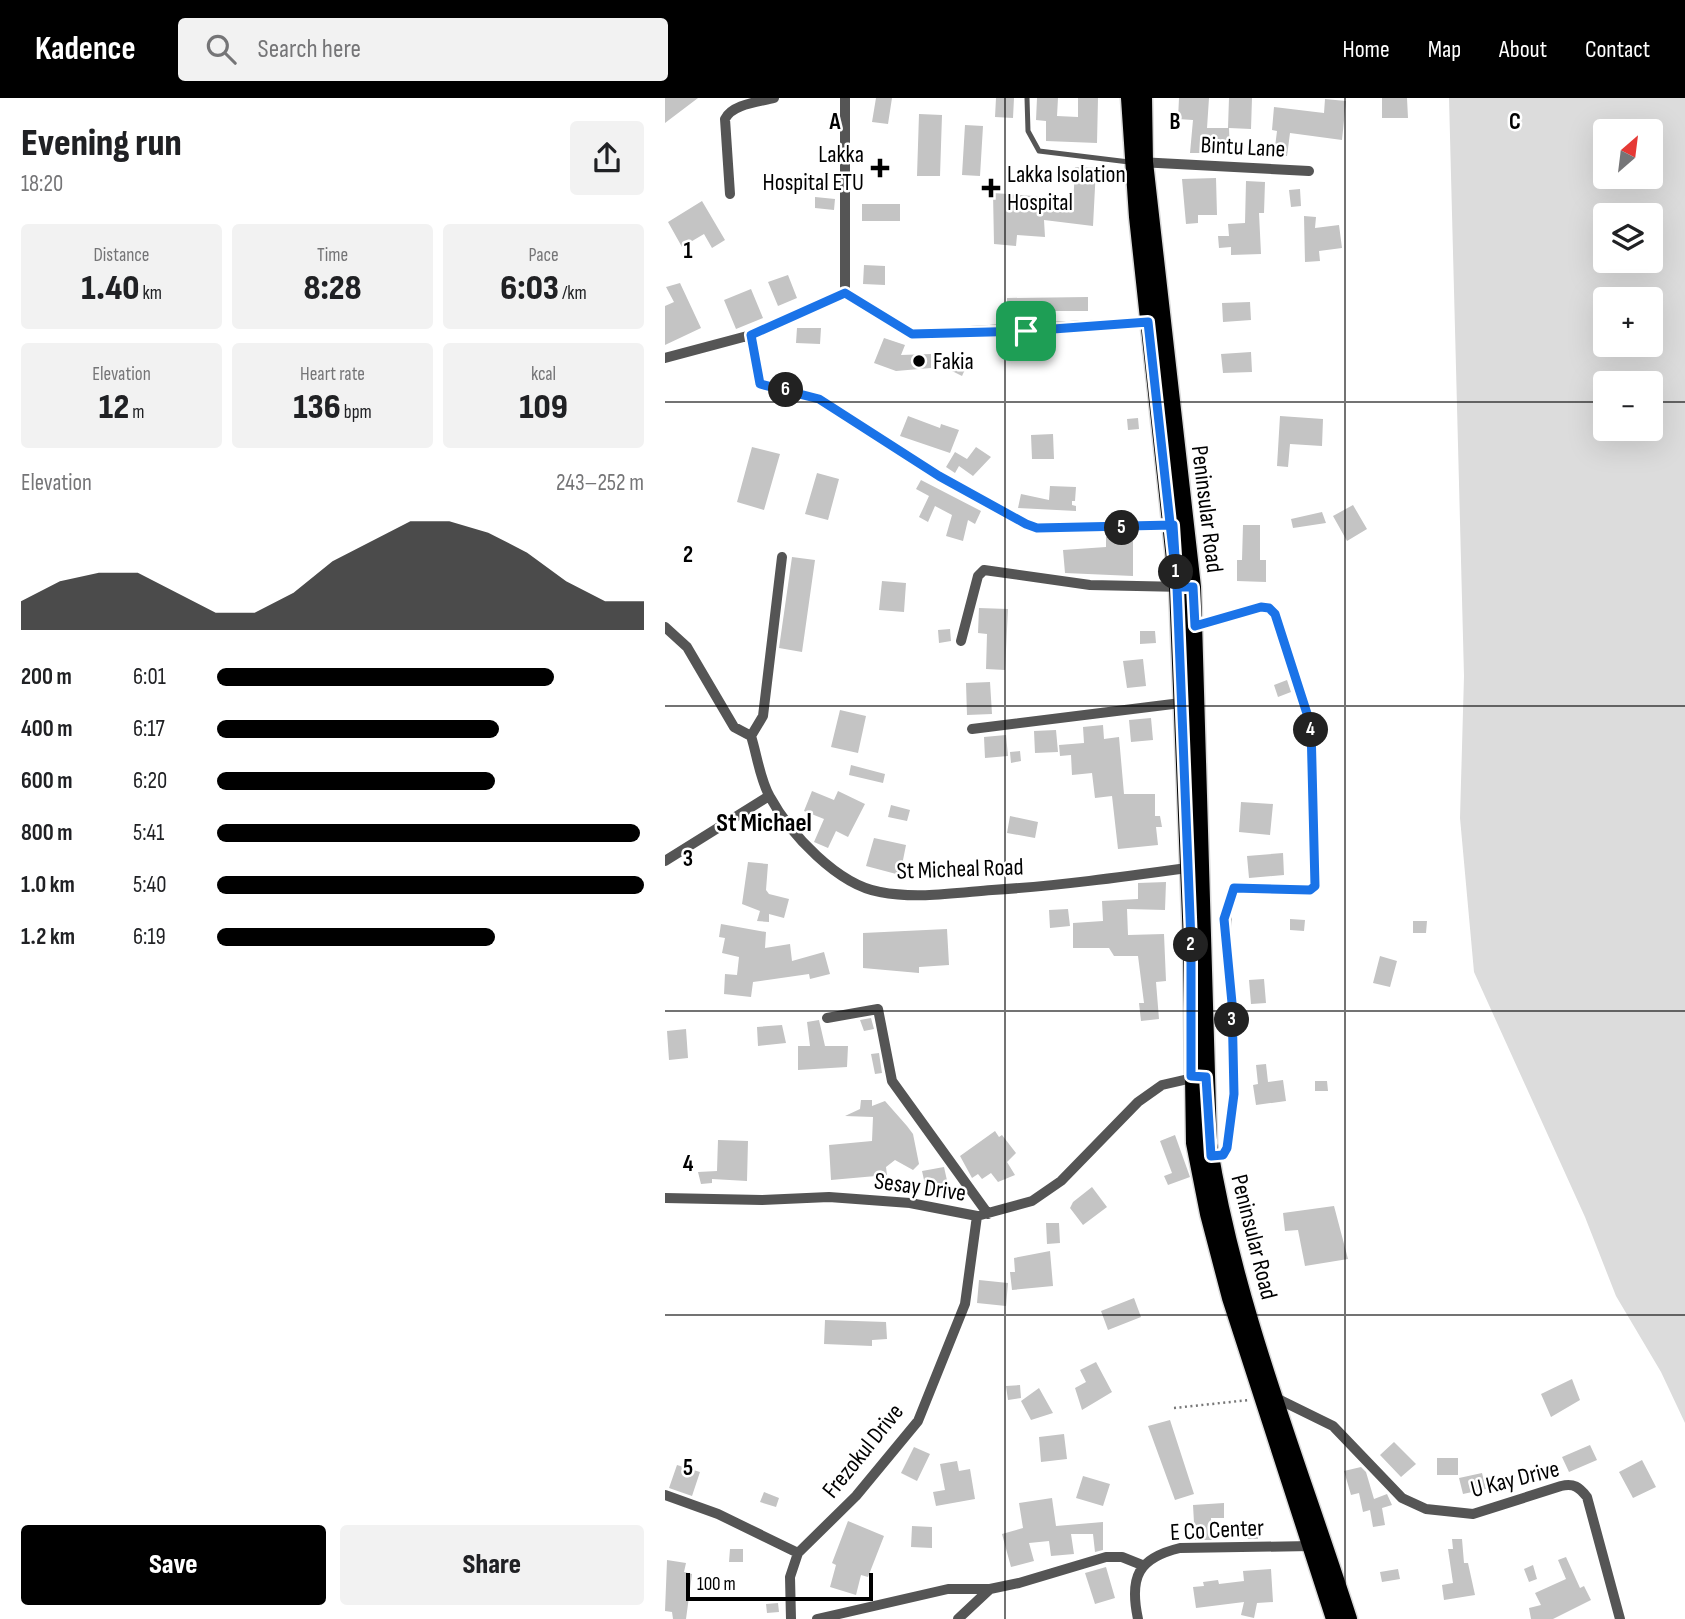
<!DOCTYPE html>
<html lang="en">
<head>
<meta charset="utf-8">
<style>
	body { margin:0; font-family:"Sofia Sans Condensed",sans-serif; background:#f2f2f2; color:#202124; height:100vh; display:flex; flex-direction:column; font-size:26px; white-space:nowrap }
	* { box-sizing:border-box; margin:0 }
	p { font-size:23px; color:#757577 }
	.icon { flex:none; width:38px; height:38px; fill:none; stroke:currentColor; stroke-width:2; stroke-linecap:round; stroke-linejoin:round }
	.map { position:relative; flex:1; overflow:hidden }
	.panel { display:flex; flex-direction:column; background:#fff; width:665px }
	.panel>* { flex:none }
	.needle { width:46px; rotate:28deg }
	.buttons { position:absolute; left:928px; top:21px; display:grid; gap:14px }
	.buttons a { display:grid; place-items:center; width:70px; height:70px; border-radius:7px; background:#fff; box-shadow:0 7px 28px #0002; font-size:35px }
	.scale { position:absolute; left:21px; bottom:18px; width:187px; box-sizing:border-box; padding-left:7px; border:4px solid #000; border-top:0; font-size:19px; line-height:24px; white-space:nowrap; color:#000; -webkit-text-stroke:5px #fff; paint-order:stroke }
	.pin { position:absolute; display:grid; place-items:center; width:60px; height:60px; color:#fff; margin:-30px; border-radius:14px; box-shadow:0 4px 10px #0006 }
	.km { position:absolute; width:35px; height:35px; margin:-18px; border-radius:50%; background:#222; color:#fff; font-size:19px; line-height:35px; text-align:center }
	.round { display:grid; place-items:center; flex:none; width:74px; height:74px; border-radius:7px; background:#f2f2f2 }
	.overview { display:flex; align-items:center; justify-content:space-between; height:119px; padding:0 21px }
	h1 { font-size:38px; font-weight:800; line-height:52px }
	.figures { display:grid; grid-template-columns:repeat(3,1fr); gap:10px; height:119px; padding:7px 21px }
	.figures div { display:grid; align-content:center; border-radius:7px; background:#f2f2f2; text-align:center }
	.figures b { font-size:35px; font-weight:800 }
	.figures small { font-size:19px; font-weight:400 }
	.figures p { font-size:19px }
	.chart { height:196px; padding:14px 21px }
	.chart p { display:flex; justify-content:space-between }
	.chart svg { width:100%; height:126px; margin-top:7px; fill:#000; opacity:.7 }
	.action { display:flex; gap:14px; margin-top:auto; padding:14px 21px }
	.action a { flex:1; height:80px; border-radius:7px; background:#000; color:#fff; font-size:28px; font-weight:800; line-height:80px; text-align:center }
	.action a+a { background:#f2f2f2; color:#202124 }
	ul { padding:0 21px; list-style:none; font-size:23px }
	li { display:grid; grid-template-columns:112px 84px 1fr; align-items:center; height:52px }
	li i { height:18px; border-radius:9px; background:#000 }
	header { display:flex; align-items:center; gap:42px; box-sizing:border-box; height:98px; padding:0 35px; background:#000; color:#fff }
	header strong { font-size:33px }
	nav { display:flex; gap:38px; margin-inline-start:auto; font-size:24px }
	.search { width:490px; height:63px; background:#f2f2f2; display:flex; align-items:center; gap:18px; box-sizing:border-box; padding:0 24px; border-radius:7px; color:#757577; font-size:26px }
	main { display:flex; flex:1; min-height:0 }
	.map>svg:first-child { display:block }
</style>
</head>
<body>
<header>
<strong>Kadence</strong>
<div class="search"><svg class="icon" aria-label="search" viewBox="0 0 24 24"><circle cx="10" cy="10" r="6"/><path d="M15 15l6 6"/></svg>Search here</div>
<nav><a>Home</a><a>Map</a><a>About</a><a>Contact</a></nav>
</header>
<main>
<section class="panel">
<div class="overview"><div><h1>Evening run</h1><p>18:20</p></div><a class="round"><svg class="icon" aria-label="share" viewBox="0 0 24 24"><path d="M12 15V3M7 8l5-5 5 5M5 13v7h14v-7"/></svg></a></div>
<div class="figures">
<div><p>Distance</p><b>1.40<small> km</small></b></div>
<div><p>Time</p><b>8:28</b></div>
<div><p>Pace</p><b>6:03<small> /km</small></b></div>
</div>
<div class="figures">
<div><p>Elevation</p><b>12<small> m</small></b></div>
<div><p>Heart rate</p><b>136<small> bpm</small></b></div>
<div><p>kcal</p><b>109</b></div>
</div>
<div class="chart"><p><span>Elevation</span>243–252 m</p>
<svg viewBox="0 0 160 44" preserveAspectRatio="none"><path d="M0 44V34L10 27L20 24L30 24L40 31L50 38L60 38L70 31L80 20L90 13L100 6L110 6L120 10L130 17L140 27L150 34L160 34V44z"/></svg>
</div>
<ul>
<li><b>200 m</b>6:01<i style="width:79%"></i></li>
<li><b>400 m</b>6:17<i style="width:66%"></i></li>
<li><b>600 m</b>6:20<i style="width:65%"></i></li>
<li><b>800 m</b>5:41<i style="width:99%"></i></li>
<li><b>1.0 km</b>5:40<i style="width:100%"></i></li>
<li><b>1.2 km</b>6:19<i style="width:65%"></i></li>
</ul>
<div class="action"><a>Save</a><a>Share</a></div>
</section>
<div class="map">
<svg width="1020" height="1521" viewBox="0 0 1020 1521">
	<rect width="100%" height="100%" fill="#fff"/>
	<path fill="#dcdcdc" fill-rule="evenodd" d="M784,0H1020V1325L996,1274L951,1198L920,1119L809,874L795,720L799,578ZM940,33H985V79H940ZM940,117H985V163H940ZM940,201H985V247H940ZM940,285H985V331H940Z"/>
	<path fill="#c4c4c4" d="M0,0H33L0,25Z
		M211,0H227L223,26L207,24Z
		M331,0H349L348,20L330,19Z
		M372,0H393L392,18L413,19V0H433L432,45L381,43V23L371,22Z
		M514,0H544L542,30H563L564,0H587L586,31L564,30L565,55H525L528,22L513,21Z
		M717,0H742L743,20H717Z
		M660,1L681,3L677,42L625,35L622,58L609,57L612,33L607,32L609,9L659,15Z
		M254,16L277,17L275,78H252Z
		M300,27L318,28L315,78L297,77Z
		M410,69L431,70L428,128L379,122L380,139L352,137L351,148L329,146L328,95L382,99V108L408,110Z
		M551,80L552,117H533V125L521,126L517,81Z
		M581,83L600,84L599,115H594L596,156L566,157V149L554,150L553,138H564L563,126L580,125Z
		M635,91L636,108L626,109L624,92Z
		M150,99L170,101L169,112L150,110Z
		M37,103L60,142L47,150L39,136L17,149L3,124Z
		M197,106H235V123H197Z
		M639,118L651,119L650,130L674,127L677,150L654,153L655,163L640,164Z
		M199,167L220,168V187L198,186Z
		M123,177L132,200L113,208L103,184Z
		M15,185L36,230L0,247V208L9,204L1,189Z
		M86,191L98,220L71,231L59,202Z
		M423,199V213H342V200Z
		M585,204L586,222L558,224L557,205Z
		M132,230H156L155,246L131,245Z
		M219,240L240,247L236,257L266,256V270L231,273L209,265Z
		M586,254L587,274L558,275L556,256Z
		M287,257L303,265L297,278L281,270Z
		M243,318L275,330L276,326L294,332L285,355L235,338Z
		M615,318L658,321L657,348L625,346L623,369L612,368Z
		M473,320L474,331L463,332L462,321Z
		M388,336L389,361H367L366,337Z
		M87,349L115,356L99,412L72,404Z
		M311,349L326,359L308,378L294,368L290,375L281,369L290,354L302,361Z
		M152,375L174,381L163,422L140,416Z
		M256,382L316,413L310,426L303,422L298,443L281,438L287,417L270,408L263,424L254,419L264,398L251,391Z
		M385,388L411,389L410,403H407V407L411,408V413L353,410L356,396L384,402Z
		M688,407L702,431L682,443L668,418Z
		M657,414L661,425L628,430L626,421Z
		M578,427H595V462H601V484L572,483V462H577Z
		M441,439H468V478L400,475L398,452L441,449Z
		M127,459L150,462L137,554L114,550Z
		M217,483L241,485L239,514L214,512Z
		M314,510L343,511L340,572L321,571L322,536L313,535Z
		M285,531L286,543L274,545L273,532Z
		M475,533H490L491,545L475,546Z
		M478,561L481,588L462,590L458,563Z
		M622,582L626,594L613,599L609,587Z
		M325,584L327,616L302,617L301,585Z
		M175,612L201,618L193,655L166,649Z
		M486,620L488,642L466,644L464,622Z
		M438,627L439,641L454,639L459,696H490V718H495L497,729H491L493,747L453,751L447,698L430,700L427,675L407,677L406,657L395,658L394,647L419,645L418,629Z
		M391,632L393,654L370,655L369,633Z
		M341,637L343,658L320,660L319,639Z
		M355,653L356,663L346,665L345,654Z
		M186,667L220,676L218,685L184,677Z
		M147,693L169,702L173,693L200,706L183,739L171,733L163,750L149,744L159,721L139,713Z
		M576,704L608,706L605,737L574,734Z
		M226,707L245,712L242,723L223,719Z
		M345,718L373,724L370,740L342,735Z
		M209,740L241,747L235,777L201,768Z
		M618,755L619,777L584,780L582,758Z
		M83,764L103,766L101,792L104,796L124,801L119,820L104,816V824L92,823L95,813L77,806Z
		M501,784L500,812L462,811L463,837L499,836L501,883L491,884L494,921L476,923L474,905H479L473,858H449L444,850H408V825L438,823L437,803L473,801V785Z
		M403,811L405,828L385,830L384,812Z
		M625,821L640,822L639,833L625,832Z
		M748,823H762L761,835H748Z
		M56,826L101,834L100,850L125,846L127,863L159,854L165,876L145,881L144,876L88,884L86,899L59,896L60,876L72,877L74,859L57,855L60,840L54,839Z
		M282,831L284,867L254,869V875L198,870V835Z
		M715,858L732,863L725,889L708,885Z
		M599,881L601,905L586,906L584,882Z
		M206,920L209,931L199,933L195,922Z
		M154,922L160,948H183L182,969L133,972V948H145L142,924Z
		M117,927L121,945L93,948L92,929Z
		M21,931L23,960L4,962L2,933Z
		M214,955L217,975L210,976L206,956Z
		M601,966L603,984L618,982L621,1003L591,1007L588,987L593,986L591,967Z
		M650,983H662L663,993H650Z
		M196,1002H207V1008L220,1003L242,1028L248,1036L254,1066L248,1072L230,1062L221,1069L222,1077L166,1082L164,1047L207,1043L208,1019L180,1018L195,1011Z
		M330,1033L334,1039L337,1037L351,1055L342,1064L350,1077L333,1084L326,1075L317,1081L313,1076L307,1080L295,1058Z
		M510,1037L525,1079L503,1087L499,1078L507,1075L495,1043Z
		M53,1042L83,1043L82,1083L47,1081V1085L36,1086L33,1074L52,1073Z
		M279,1069L285,1096L263,1100L257,1073Z
		M427,1089L442,1109L418,1127L405,1110L408,1104Z
		M669,1108L683,1161L640,1168L633,1132L620,1133L618,1115Z
		M381,1125H394L395,1145L382,1146Z
		M385,1153L388,1188L347,1192L345,1174H350L349,1160Z
		M314,1182L343,1185L341,1208L312,1205Z
		M469,1200L476,1219L443,1232L436,1213Z
		M160,1222L221,1224L222,1241L207,1242V1248L159,1246Z
		M431,1264L447,1294L417,1312L410,1290L421,1284L415,1272Z
		M907,1281L915,1302L886,1319L876,1296Z
		M355,1287L356,1300L343,1302L341,1288Z
		M374,1290L388,1315L366,1322L356,1303Z
		M505,1322L529,1396L510,1402L483,1328Z
		M399,1336L402,1361L376,1364L374,1339Z
		M729,1344L751,1366L736,1379L715,1357Z
		M925,1347L932,1362L904,1374L897,1359Z
		M249,1349L265,1356L252,1383L236,1375Z
		M772,1360H793V1377H772Z
		M977,1362L991,1389L968,1400L954,1374Z
		M292,1363L294,1373L305,1371L310,1401L271,1408L268,1394L280,1392L275,1366Z
		M12,1367L35,1374L27,1398L4,1390Z
		M696,1369L701,1374L709,1401L722,1396L727,1407L717,1410L720,1427L708,1429L705,1412L698,1414L694,1395L686,1397L679,1373Z
		M817,1375L821,1391L798,1396L794,1380Z
		M418,1378L445,1386L438,1408L411,1400Z
		M99,1394L114,1400L111,1409L95,1404Z
		M387,1400L391,1428L438,1424V1452L430,1454L428,1436H406L409,1456L386,1458L384,1443L364,1445L369,1463L346,1469L337,1436L358,1430L354,1405Z
		M559,1405V1420H546L547,1442H530L528,1407Z
		M183,1423L219,1438L203,1479L196,1477L191,1497L165,1489L171,1467L167,1465Z
		M247,1428L267,1429V1450L246,1449Z
		M583,1429L594,1430L593,1441H583Z
		M787,1441H797L799,1465H803L810,1497L779,1502L777,1487L788,1485L783,1451H788Z
		M65,1451H78V1464H64Z
		M901,1459L915,1490L919,1488L926,1502L888,1521H866L864,1510L876,1507L870,1495L901,1481L893,1462Z
		M2,1462L21,1465L19,1474L27,1476L21,1521H8L7,1514L0,1513Z
		M868,1467L872,1481L864,1484L859,1471Z
		M441,1469L450,1500L430,1506L420,1475Z
		M606,1471L608,1504L592,1505L589,1520L576,1517L579,1504L531,1510L528,1489L539,1488L538,1484L553,1482L554,1486L579,1483L578,1473Z
		M733,1471L735,1481L717,1484L715,1474Z
		M113,1505L114,1514L102,1515L101,1506Z"/>
	<g fill="none" stroke-linecap="round" stroke-linejoin="round">
		<defs>
			<path id="primary" d="M464,0L472,119L512,489L526,844L529,1045L543,1116L565,1200L669,1521
				M479,0L480,64L528,489L544,1046C570,1209 634,1365 684,1521"/>
		</defs>
		<use href="#primary" stroke="#dbdbdb" stroke-width="19"/>
		<path stroke="#777" stroke-width="2.5" stroke-dasharray="2 3.5" stroke-linecap="butt" d="M509,1310L584,1302"/>
		<path stroke="#555" stroke-width="5" d="M362,0L363,33L374,53L464,64"/>
		<path stroke="#555" stroke-width="10" d="M474,64L644,73
			M65,96L60,21C67,6 94,4 109,0
			M180,195L247,236L483,224
			M180,195V0
			M86,237L95,286L154,301L274,378L361,427L372,430L507,427
			M0,260L86,237L180,195
			M530,528L596,509L604,510L610,516L646,628L651,779L650,788L645,792L569,790L567,792C555,829 564,866 567,904C570,954 570,1005 561,1054L546,1058
			M0,529L22,549L69,629L86,638
			M296,543L313,478L319,472L425,487L519,489
			M307,631L516,605
			M86,638C92,657 95,682 105,699C125,736 173,787 215,794C251,801 290,795 327,792C392,788 457,779 522,770
			M86,638L98,618L117,459
			M0,763L104,698
			M162,920L213,911L227,983L323,1116
			M0,1100L97,1102L164,1099L245,1105L312,1118L367,1103L396,1083L473,1004L497,987L532,979
			M613,1301L668,1328L737,1400L761,1411L808,1416L896,1388C909,1385 914,1389 922,1399L955,1521
			M0,1397L53,1416L133,1455
			M126,1521L125,1479L133,1455L191,1398L253,1323L300,1206L312,1118
			M152,1521L283,1491H325L354,1485L441,1459H457L477,1467
			M293,1521L325,1491
			M473,1521C464,1479 473,1460 515,1450L646,1448"/>
		<use href="#primary" stroke="#000" stroke-width="16"/>
	</g>
	<g fill="none" stroke-linecap="round" stroke-linejoin="round">
		<defs>
			<path id="route" d="M361,233L483,224L512,489L526,844V978L541,979L546,1058L558,1057L562,1050L569,996L567,905L559,821L569,790L645,792L650,788L646,628L610,516L604,510L596,509L530,528L528,489H512L508,427L372,430L361,426L274,378L154,301L95,286L86,237L180,195L247,236L361,233"/>
		</defs>
		<use href="#route" stroke="#fff" stroke-width="14"/>
		<use href="#route" stroke="#1a73e8" stroke-width="9"/>
	</g>
	<path fill="none" stroke="#000" stroke-width="2" stroke-opacity="0.55" d="M340,0V1521M680,0V1521M0,304H940M985,304H1020M0,608H1020M0,913H1020M0,1217H1020"/>
	<g fill="#000" stroke="#fff" stroke-width="2.5">
		<path d="M211.5 59.5h7v7h7v7h-7v7h-7v-7h-7v-7h7z"/>
		<path d="M322.5 79.5h7v7h7v7h-7v7h-7v-7h-7v-7h7z"/>
		<circle cx="254" cy="263" r="7"/>
	</g>
	<g text-anchor="middle" dominant-baseline="central" stroke-width="5" stroke-linejoin="round" paint-order="stroke">
		<g font-size="24" fill="#000" stroke="#fff">
			<text transform="translate(578 49) rotate(3)">Bintu Lane</text>
			<text transform="translate(542 411) rotate(83)">Peninsular Road</text>
			<text transform="translate(295 771) rotate(-2)">St Micheal Road</text>
			<text transform="translate(255 1089) rotate(8)">Sesay Drive</text>
			<text transform="translate(589 1139) rotate(76)">Peninsular Road</text>
			<text transform="translate(198 1353) rotate(-51)">Frezokul Drive</text>
			<text transform="translate(850 1381) rotate(-14)">U Kay Drive</text>
			<text transform="translate(552 1432) rotate(-3)">E Co Center</text>
		</g>
		<g font-size="24" fill="#000" stroke="#fff" text-anchor="start">
			<text x="199" y="56" text-anchor="end">Lakka<tspan x="199" dy="28">Hospital ETU</tspan></text>
			<text x="342" y="76">Lakka Isolation<tspan x="342" dy="28">Hospital</tspan></text>
			<text x="268" y="263">Fakia</text>
		</g>
		<g font-size="26" font-weight="bold" fill="#000" stroke="#fff">
			<text x="99" y="725">St Michael</text>
		</g>
	</g>
	<g font-size="23" text-anchor="middle" font-weight="bold" fill="#000" stroke="#fff" stroke-width="5" stroke-linejoin="round" paint-order="stroke">
		<text x="170" y="31">A</text>
		<text x="510" y="31">B</text>
		<text x="850" y="31">C</text>
		<text x="23" y="160">1</text>
		<text x="23" y="464">2</text>
		<text x="23" y="768">3</text>
		<text x="23" y="1073">4</text>
		<text x="23" y="1377">5</text>
	</g>
</svg>
<div class="buttons">
<a><svg class="needle" viewBox="-14 -14 28 28"><path d="M0-13l5 13h-10z" fill="#e53935"/><path d="M0 13l5-13h-10z" fill="#757577"/></svg></a>
<a><svg class="icon" aria-label="layers" viewBox="0 0 24 24"><path d="M12 4l9 5-9 5-9-5zM3 14l9 5 9-5"/></svg></a>
<a>+</a>
<a>−</a>
</div>
<div class="scale">100 m</div>
<div class="pin" style="left:361px;top:233px;background:#1e9e55"><svg class="icon" aria-label="arrive" viewBox="0 0 24 24"><path d="M6 21V4h12l-3 4 3 4H6"/></svg></div>
<b class="km" style="left:511px;top:474px">1</b>
<b class="km" style="left:526px;top:847px">2</b>
<b class="km" style="left:567px;top:922px">3</b>
<b class="km" style="left:646px;top:632px">4</b>
<b class="km" style="left:457px;top:430px">5</b>
<b class="km" style="left:121px;top:292px">6</b>
</div>
</main>
</body>
</html>
